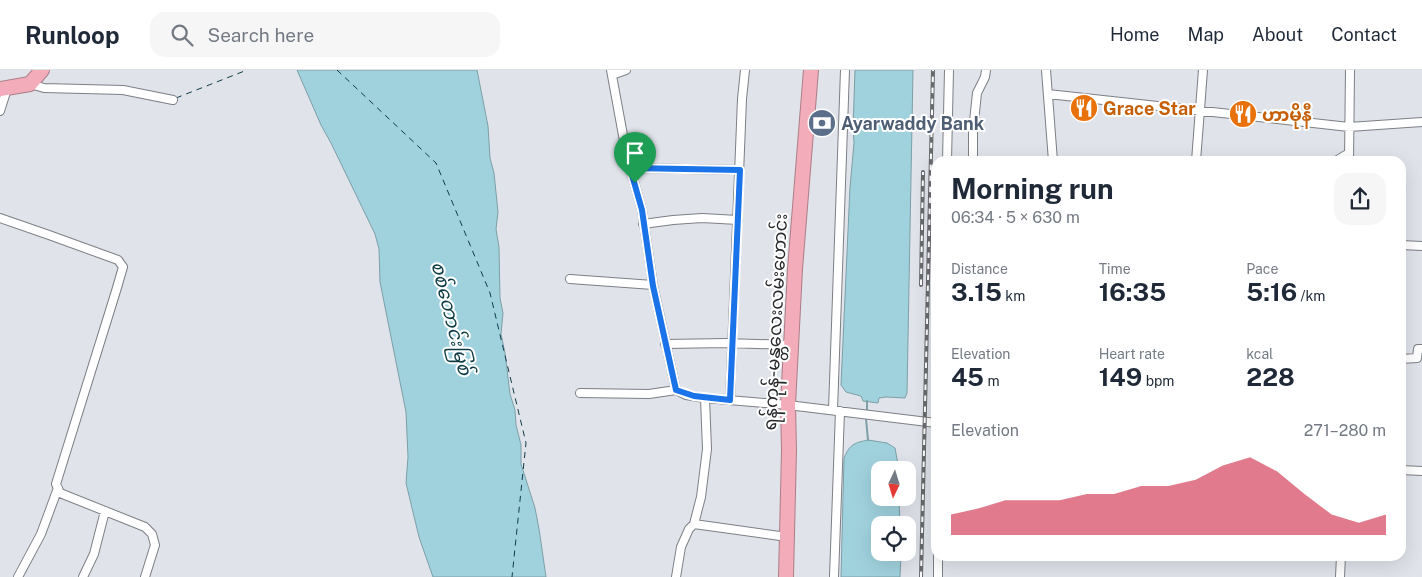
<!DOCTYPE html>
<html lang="en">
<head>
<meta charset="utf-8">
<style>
	body { margin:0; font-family:"Public Sans","Noto Sans Myanmar",sans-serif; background:#f6f6f7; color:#1f2937; height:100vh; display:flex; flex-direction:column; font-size:19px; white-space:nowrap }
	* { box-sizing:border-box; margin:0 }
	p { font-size:16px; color:#747a83 }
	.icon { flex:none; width:28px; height:28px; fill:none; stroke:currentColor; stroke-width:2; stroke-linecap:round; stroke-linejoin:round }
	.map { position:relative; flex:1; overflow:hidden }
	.side { position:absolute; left:931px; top:86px; width:475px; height:405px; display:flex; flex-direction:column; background:#fff; border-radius:15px; box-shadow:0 5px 20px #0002 }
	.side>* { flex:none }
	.needle { width:32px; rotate:184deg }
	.tools { position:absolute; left:871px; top:391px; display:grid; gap:10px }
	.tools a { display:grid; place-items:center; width:45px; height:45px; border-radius:10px; background:#fff; box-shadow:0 5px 20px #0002; font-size:25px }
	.pin { position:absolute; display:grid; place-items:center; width:42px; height:42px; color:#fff; margin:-51px -21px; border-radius:50% 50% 50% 0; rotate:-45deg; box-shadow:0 0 5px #0007 }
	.pin .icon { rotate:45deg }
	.round { display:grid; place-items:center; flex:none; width:52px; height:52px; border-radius:15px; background:#f6f6f7 }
	.headline { display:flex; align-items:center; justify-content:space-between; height:85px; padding:0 20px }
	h1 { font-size:28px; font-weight:700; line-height:38px }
	.figures { display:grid; grid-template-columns:repeat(3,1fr); gap:8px; height:85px; padding:5px 20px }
	.figures div { display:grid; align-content:center }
	.figures b { font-size:25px; font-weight:700 }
	.figures small { font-size:14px; font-weight:400 }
	.figures p { font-size:14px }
	.chart { height:140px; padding:10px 20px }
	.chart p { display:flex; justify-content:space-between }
	.chart svg { width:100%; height:90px; margin-top:5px; fill:#d4435c; opacity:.7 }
	header { display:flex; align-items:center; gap:30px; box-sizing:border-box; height:70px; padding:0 25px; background:#fff; border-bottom:1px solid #e0e1e3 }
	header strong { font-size:24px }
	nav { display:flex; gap:28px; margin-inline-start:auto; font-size:18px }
	.search { width:350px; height:45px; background:#f6f6f7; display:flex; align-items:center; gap:12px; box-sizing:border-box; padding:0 18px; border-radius:15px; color:#747a83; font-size:19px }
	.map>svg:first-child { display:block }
</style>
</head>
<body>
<header>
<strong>Runloop</strong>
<div class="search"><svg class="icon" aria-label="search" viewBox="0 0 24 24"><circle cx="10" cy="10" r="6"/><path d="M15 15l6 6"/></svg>Search here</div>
<nav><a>Home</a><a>Map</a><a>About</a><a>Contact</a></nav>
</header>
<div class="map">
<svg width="1422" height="507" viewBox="0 0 1422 507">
	<rect width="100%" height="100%" fill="#e0e3ea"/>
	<path fill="#a0d2de" stroke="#7c9fa8" d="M297,0H477L488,56L490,88L494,103L498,142L496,159L499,177L500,228L503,243L501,264L505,283L510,324L515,340L516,355L521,375V394L535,438L539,459L546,507H433L419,467L406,413L408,387L406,342L380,212L379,179L375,164L331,73L321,55Z
		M855,0H913L907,323L905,328L886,327L879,328L878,333L863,331L861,326L846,322L841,315L850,117L854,73L853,58Z
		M868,370L887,373L895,378L899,400H880V428H899L900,455H880V482L901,483L900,507H841L844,388C850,374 854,373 868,370Z"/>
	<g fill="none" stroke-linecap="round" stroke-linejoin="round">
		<path stroke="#7c9fa8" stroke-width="2" d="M867,331V341
			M866,349L868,370"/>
		<path stroke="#0e3c46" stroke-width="1" stroke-dasharray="6 5" stroke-linecap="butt" d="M337,0L436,93L490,223L526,373L512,507
			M176,28L247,0"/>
		<defs>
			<path id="street" d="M611,0L627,87L642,140L653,215L676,320
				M1046,0L1053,91
				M612,5L626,0
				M30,14L44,18L123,20L173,30
				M1048,24L1349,57L1422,52
				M0,41L7,19
				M947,91L949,0
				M973,91V61L977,23L985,7L986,0
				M1196,91L1203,0
				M1336,91L1349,83
				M1349,91L1350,0
				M631,98L740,100
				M0,148L49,165L118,190L123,197L116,221L56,414L60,423L145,457L152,464L155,475L145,507
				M643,154L673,150L702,148L738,150
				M1401,175L1422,176
				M570,209L653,215
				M665,274L727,273L791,275
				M1401,289L1417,288L1418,279H1422
				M580,323L649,324L676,320L686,325L705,328L788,335L936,353
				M730,330L742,29L745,0
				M833,340L845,0
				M1401,400L1422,401
				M694,454L787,467
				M18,507L41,464L58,418
				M83,507L94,484L105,441
				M676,507L681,477L689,459L694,454L701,427L707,379L705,328
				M834,507L840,341
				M938,507V486
				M1340,507L1341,486"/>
			<path id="highway" d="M0,19L30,14L42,0
				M786,507L789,380L788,335L795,199L811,0"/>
		</defs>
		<use href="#street" stroke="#7c7f84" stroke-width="10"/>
		<use href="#highway" stroke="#ac7e88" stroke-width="16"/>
		<use href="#street" stroke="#fff" stroke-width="8"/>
		<use href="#highway" stroke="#f3adba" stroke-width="14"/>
		<defs>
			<path id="rail" d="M921,215L923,102
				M921,507L933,0"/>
		</defs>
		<use href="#rail" stroke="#686a6e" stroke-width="4"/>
		<use href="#rail" stroke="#fff" stroke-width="2" stroke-dasharray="5.5" stroke-linecap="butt"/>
	</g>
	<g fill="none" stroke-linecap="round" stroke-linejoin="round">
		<defs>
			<path id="route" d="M630,98L740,100L730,330L694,326L676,320L653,216L642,140Z"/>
		</defs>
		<use href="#route" stroke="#fff" stroke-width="10"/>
		<use href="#route" stroke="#1a73e8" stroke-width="6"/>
	</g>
	<defs>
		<symbol id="restaurant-disc" viewBox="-11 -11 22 22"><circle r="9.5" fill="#e8710a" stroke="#fff"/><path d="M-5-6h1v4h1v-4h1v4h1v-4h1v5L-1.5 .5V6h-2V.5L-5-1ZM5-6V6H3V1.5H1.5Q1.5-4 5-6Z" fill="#fff"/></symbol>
		<symbol id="bank-disc" viewBox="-11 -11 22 22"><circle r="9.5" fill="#5c6f8a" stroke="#fff"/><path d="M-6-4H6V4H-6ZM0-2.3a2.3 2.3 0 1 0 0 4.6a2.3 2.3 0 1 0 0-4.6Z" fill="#fff"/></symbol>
	</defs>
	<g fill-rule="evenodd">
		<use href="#restaurant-disc" x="1068" y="22" width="32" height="32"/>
		<use href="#restaurant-disc" x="1227" y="28" width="32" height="32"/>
		<use href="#bank-disc" x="806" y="37" width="32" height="32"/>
	</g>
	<g text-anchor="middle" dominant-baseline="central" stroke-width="4" stroke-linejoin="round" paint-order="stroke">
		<g font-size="18" font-weight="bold" fill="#c56008" stroke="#fff" text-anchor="start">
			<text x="1103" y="38">Grace Star</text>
			<text x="1262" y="44">ဟာမိုနီ</text>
		</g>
		<g font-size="18" font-weight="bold" fill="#4e5e75" stroke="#fff" text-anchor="start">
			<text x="841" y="53">Ayarwaddy Bank</text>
		</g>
		<g font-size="18" fill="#27282a" stroke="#fff">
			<text transform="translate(775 252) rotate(-87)">ရန်ကုန်-မန္တလေးလမ်းဟောင်း</text>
		</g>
		<g font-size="19" font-style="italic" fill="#0e3c46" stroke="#fff">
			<text transform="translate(452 248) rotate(76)">စစ်တောင်းမြစ်</text>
		</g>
	</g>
</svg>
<div class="tools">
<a><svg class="needle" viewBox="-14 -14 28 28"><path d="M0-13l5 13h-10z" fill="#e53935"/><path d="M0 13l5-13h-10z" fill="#747a83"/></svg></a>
<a><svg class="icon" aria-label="locate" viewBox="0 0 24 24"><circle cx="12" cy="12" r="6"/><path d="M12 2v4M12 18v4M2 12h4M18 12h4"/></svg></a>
</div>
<div class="pin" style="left:635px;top:113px;background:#1e9e55"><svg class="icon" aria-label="arrive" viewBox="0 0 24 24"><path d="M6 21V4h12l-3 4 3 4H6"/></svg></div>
<section class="side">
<div class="headline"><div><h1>Morning run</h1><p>06:34 · 5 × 630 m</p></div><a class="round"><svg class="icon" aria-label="share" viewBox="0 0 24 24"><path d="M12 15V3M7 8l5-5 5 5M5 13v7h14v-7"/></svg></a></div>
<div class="figures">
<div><p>Distance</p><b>3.15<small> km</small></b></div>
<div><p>Time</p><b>16:35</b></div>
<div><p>Pace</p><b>5:16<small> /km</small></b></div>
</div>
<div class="figures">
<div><p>Elevation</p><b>45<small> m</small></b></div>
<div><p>Heart rate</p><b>149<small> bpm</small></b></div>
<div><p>kcal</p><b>228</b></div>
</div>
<div class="chart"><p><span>Elevation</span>271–280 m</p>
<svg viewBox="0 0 160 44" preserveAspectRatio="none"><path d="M0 44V34L10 31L20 27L30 27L40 27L50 24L60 24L70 20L80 20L90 17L100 10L110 6L120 13L130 24L140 34L150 38L160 34V44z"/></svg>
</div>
</section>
</div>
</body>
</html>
